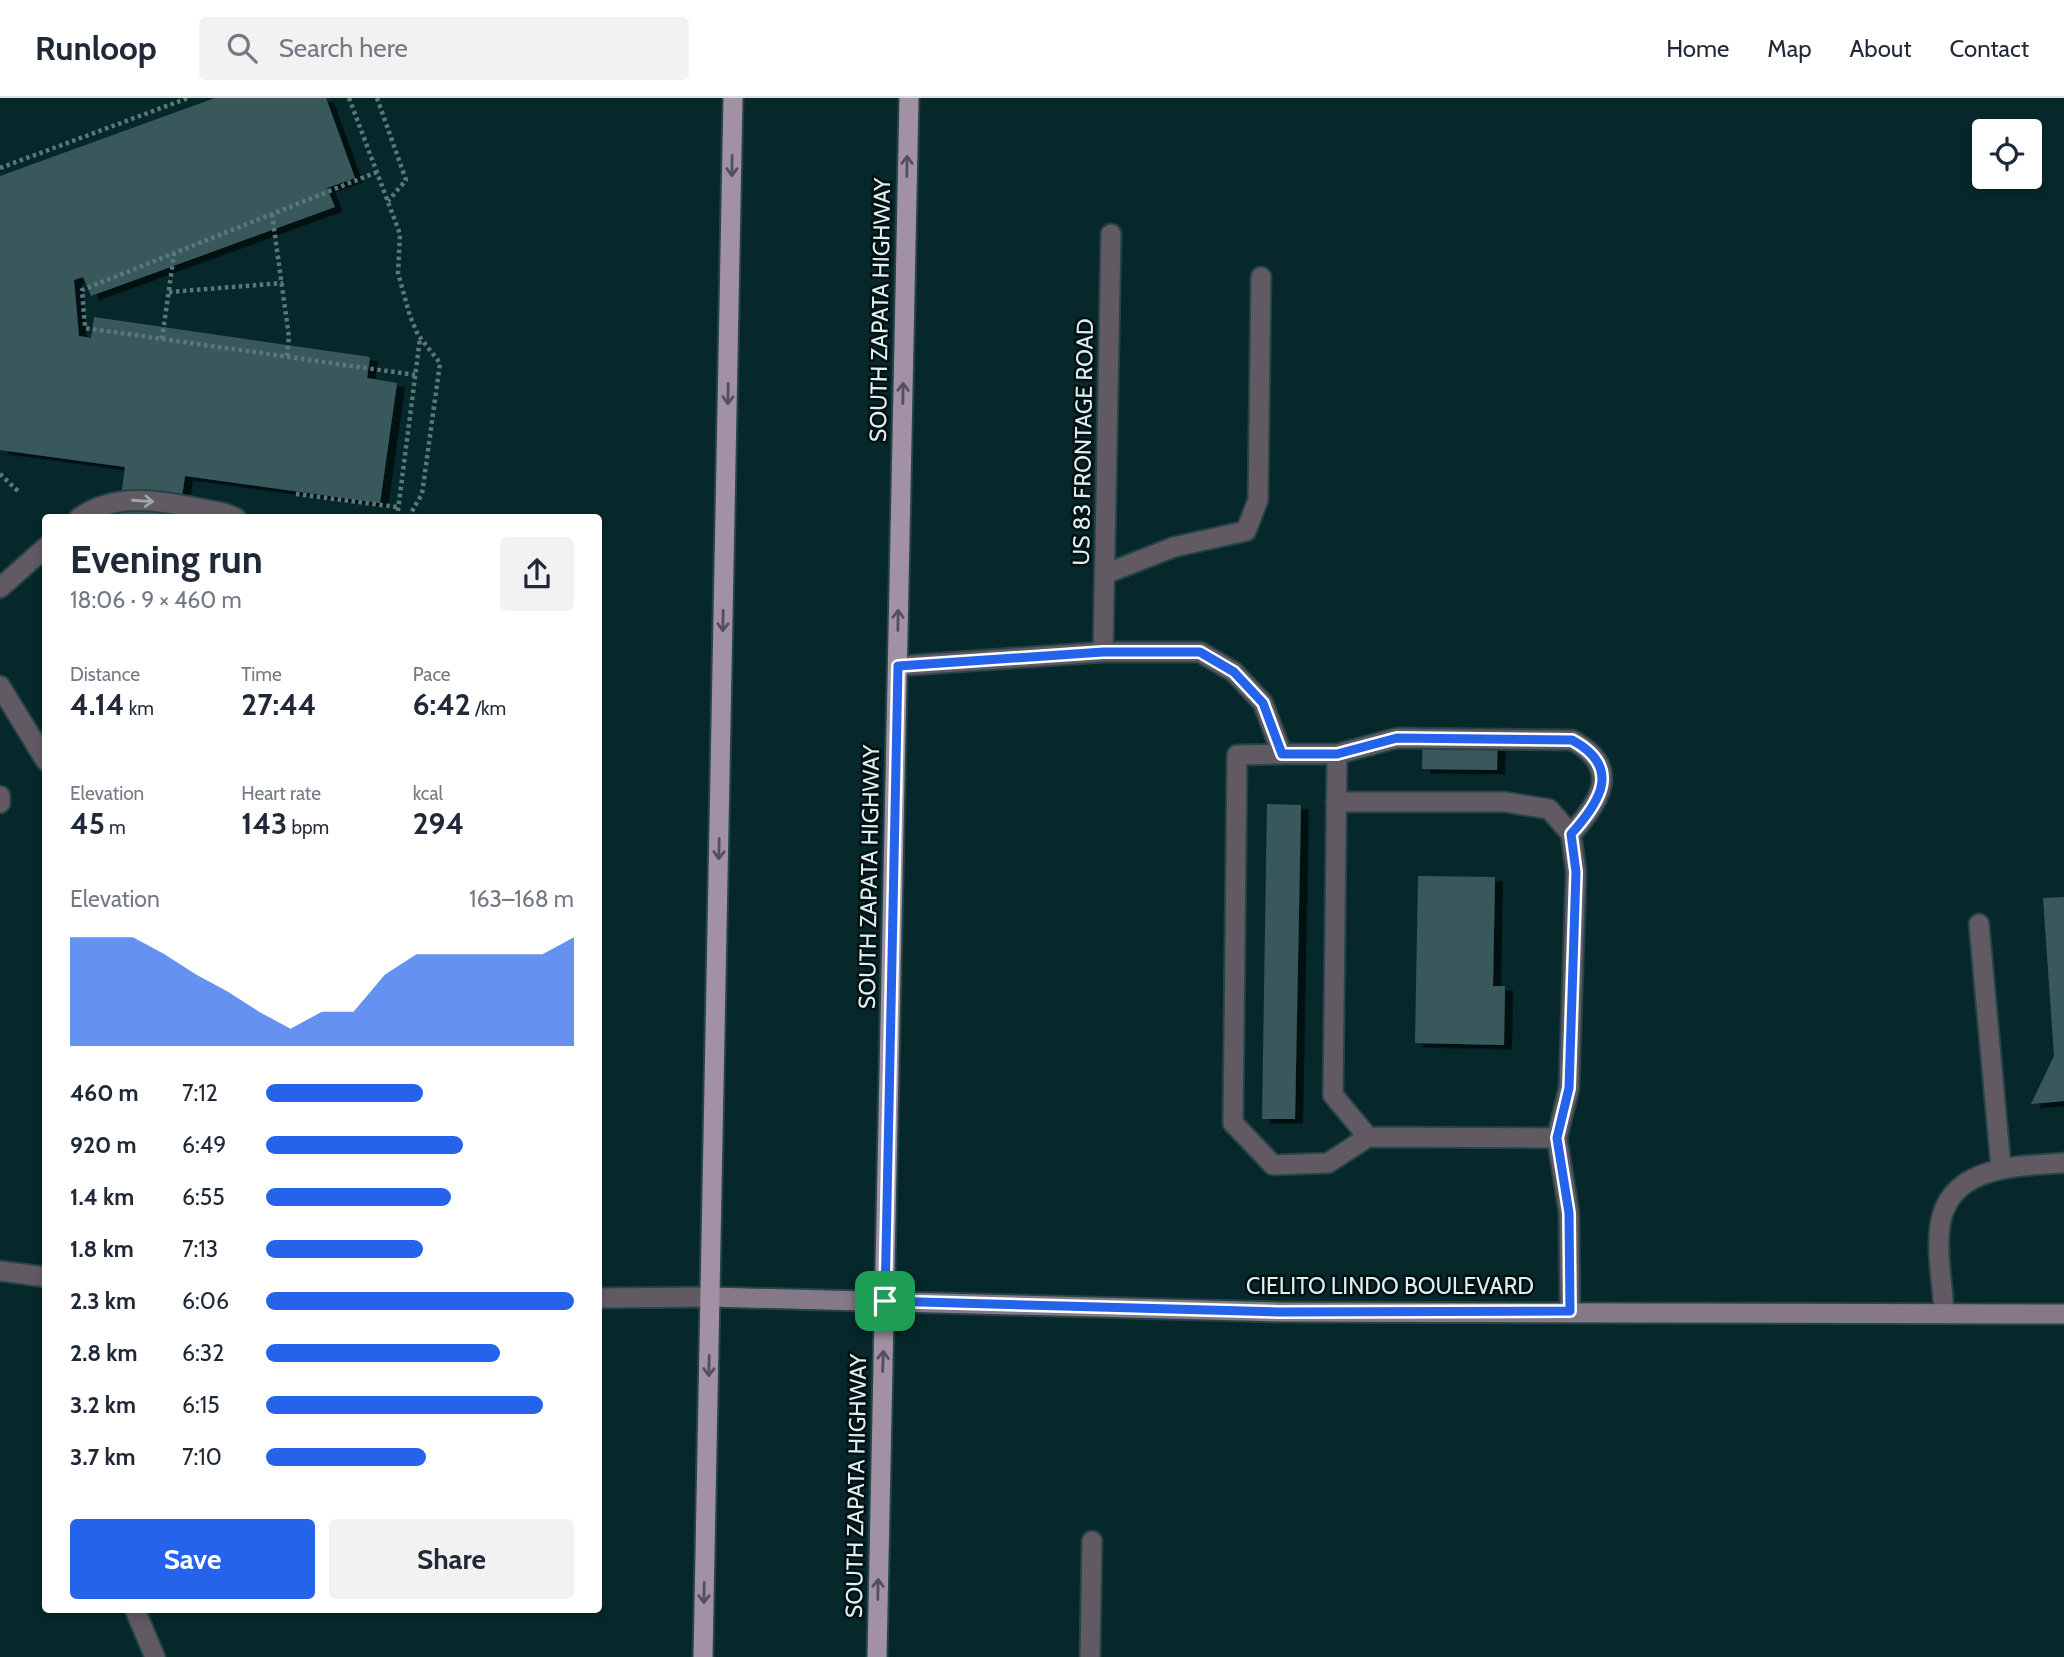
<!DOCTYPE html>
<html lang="en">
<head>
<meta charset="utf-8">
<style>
	body { margin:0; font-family:Cabin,sans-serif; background:#f2f2f3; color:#1f2937; height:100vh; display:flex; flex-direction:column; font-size:26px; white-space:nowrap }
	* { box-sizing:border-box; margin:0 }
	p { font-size:23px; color:#747a83 }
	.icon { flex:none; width:38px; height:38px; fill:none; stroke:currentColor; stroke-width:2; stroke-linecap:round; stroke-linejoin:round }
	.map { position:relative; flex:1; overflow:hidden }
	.details { position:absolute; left:42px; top:416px; width:560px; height:1099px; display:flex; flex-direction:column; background:#fff; border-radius:7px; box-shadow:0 4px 10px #0003 }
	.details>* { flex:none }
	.tools { position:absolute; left:1972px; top:21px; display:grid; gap:14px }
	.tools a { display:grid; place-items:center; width:70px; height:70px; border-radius:7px; background:#fff; box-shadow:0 4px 10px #0003; font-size:35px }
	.pin { position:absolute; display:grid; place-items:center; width:60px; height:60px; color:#fff; margin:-30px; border-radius:14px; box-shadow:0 4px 10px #0006 }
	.round { display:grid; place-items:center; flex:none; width:74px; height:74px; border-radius:7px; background:#f2f2f3 }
	.head { display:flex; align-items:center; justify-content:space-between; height:119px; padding:0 28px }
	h1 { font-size:38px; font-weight:800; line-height:52px }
	.stats { display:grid; grid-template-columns:repeat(3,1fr); gap:10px; height:119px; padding:7px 28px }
	.stats div { display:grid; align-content:center }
	.stats b { font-size:30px; font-weight:800 }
	.stats small { font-size:19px; font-weight:400 }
	.stats p { font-size:19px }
	.chart { height:196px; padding:14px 28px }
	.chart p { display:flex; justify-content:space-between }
	.chart svg { width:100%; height:126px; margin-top:7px; fill:#2563eb; opacity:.7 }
	.primary-button { display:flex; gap:14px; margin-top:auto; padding:14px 28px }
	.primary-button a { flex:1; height:80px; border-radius:7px; background:#2563eb; color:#fff; font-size:28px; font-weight:800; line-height:80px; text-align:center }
	.primary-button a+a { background:#f2f2f3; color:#1f2937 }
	ul { padding:0 28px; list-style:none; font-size:23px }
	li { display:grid; grid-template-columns:112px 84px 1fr; align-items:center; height:52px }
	li i { height:18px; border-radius:9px; background:#2563eb }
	header { display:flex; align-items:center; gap:42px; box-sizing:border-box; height:98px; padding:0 35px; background:#fff; border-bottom:2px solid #e0e1e3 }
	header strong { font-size:33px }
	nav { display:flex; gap:38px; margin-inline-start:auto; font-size:24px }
	.search { width:490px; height:63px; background:#f2f2f3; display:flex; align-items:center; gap:18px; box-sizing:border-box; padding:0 24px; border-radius:7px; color:#747a83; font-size:26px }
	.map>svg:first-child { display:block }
</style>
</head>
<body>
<header>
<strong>Runloop</strong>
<div class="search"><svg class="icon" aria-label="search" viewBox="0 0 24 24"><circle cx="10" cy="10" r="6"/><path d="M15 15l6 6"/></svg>Search here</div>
<nav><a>Home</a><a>Map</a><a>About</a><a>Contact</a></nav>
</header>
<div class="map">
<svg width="2064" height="1559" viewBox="0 0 2064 1559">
	<defs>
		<filter id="shadow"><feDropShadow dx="8" dy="4.5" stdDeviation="0" flood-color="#0009"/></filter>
	</defs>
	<rect width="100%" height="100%" fill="#06282b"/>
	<path fill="#38595c" filter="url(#shadow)" d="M215,0H326L355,80L327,90L335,109L91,198L83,179L74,182L79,238L91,240L94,219L370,259L367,280L397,285L380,405L185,378L179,420H118L125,369L0,352V78Z
		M1423,630L1498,632L1497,672L1422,671Z
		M1267,706L1301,707L1295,1021H1262Z
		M1418,778L1495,779L1493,888H1505L1504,947L1415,945Z
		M2064,799V1003L2031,1006L2054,958L2043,800Z"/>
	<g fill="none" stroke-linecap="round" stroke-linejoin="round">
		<defs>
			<path id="service" d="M79,420C122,389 176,407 224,415L236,420
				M1105,476L1174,449L1246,433L1258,402L1261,179
				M0,490L46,449
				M898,568L1103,554H1200L1234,574L1263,605L1282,656L1237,657L1233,1025L1273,1067L1328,1065L1368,1039L1557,1040L1569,1115L1570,1213
				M0,588L46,663
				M1282,656H1337L1333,997L1368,1039
				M1337,656L1397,640L1572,642C1622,669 1601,703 1571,736
				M0,698V705
				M1336,704H1505L1549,711L1571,736L1576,774L1569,990L1557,1040
				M1979,826L2001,1070
				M1944,1215C1943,1188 1936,1155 1940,1128C1948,1067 2018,1068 2064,1065"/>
			<path id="minor" d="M1103,554L1111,136
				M135,1512L155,1559
				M1090,1559L1092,1443"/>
			<path id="tertiary" d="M0,1173L46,1179
				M598,1200L711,1199"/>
			<path id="secondary" d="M711,1199L1278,1214L2064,1216"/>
			<path id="primary" d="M703,1559L733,0
				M877,1559L909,0"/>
		</defs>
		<use href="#service" stroke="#244447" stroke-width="23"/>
		<use href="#minor" stroke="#244447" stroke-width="23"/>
		<use href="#tertiary" stroke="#244447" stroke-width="23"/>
		<use href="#secondary" stroke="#244447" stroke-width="23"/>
		<use href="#primary" stroke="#244447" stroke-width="23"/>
		<path stroke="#5b7779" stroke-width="4.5" stroke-dasharray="3.5 3.5" stroke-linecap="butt" d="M349,0L400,136L398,175L410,218L418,237L440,265L422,396L408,420
			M377,0L406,82L388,103
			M0,70L188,0
			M377,74L82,192L85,230L415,277
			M272,116L289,239L287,258
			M169,194L283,185
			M162,241L174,156
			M0,376L19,394
			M296,396L397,409
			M397,420L420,240"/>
		<use href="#service" stroke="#625a63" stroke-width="19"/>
		<use href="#minor" stroke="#625a63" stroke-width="19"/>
		<use href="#tertiary" stroke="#625a63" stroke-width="19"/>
		<use href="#secondary" stroke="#867987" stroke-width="19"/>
		<use href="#primary" stroke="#a291a4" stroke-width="19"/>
	</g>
	<defs><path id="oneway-shaft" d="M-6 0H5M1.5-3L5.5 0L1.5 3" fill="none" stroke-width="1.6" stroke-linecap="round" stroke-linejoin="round" transform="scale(1.75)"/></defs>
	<g stroke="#52505a">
		<use href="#oneway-shaft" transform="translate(732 68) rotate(91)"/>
		<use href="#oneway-shaft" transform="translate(907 68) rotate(-89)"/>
		<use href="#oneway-shaft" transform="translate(903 295) rotate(-89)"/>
		<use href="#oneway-shaft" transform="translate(728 296) rotate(91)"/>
		<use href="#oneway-shaft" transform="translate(898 522) rotate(-89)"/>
		<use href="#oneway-shaft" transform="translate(723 523) rotate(91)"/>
		<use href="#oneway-shaft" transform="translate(719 751) rotate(91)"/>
		<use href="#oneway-shaft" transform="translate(883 1263) rotate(-88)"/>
		<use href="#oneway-shaft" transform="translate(709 1268) rotate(91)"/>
		<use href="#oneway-shaft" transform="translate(878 1491) rotate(-89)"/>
		<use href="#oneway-shaft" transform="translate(704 1495) rotate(91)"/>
	</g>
	<use stroke="#a0a5aa" href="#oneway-shaft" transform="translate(143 403) rotate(4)"/>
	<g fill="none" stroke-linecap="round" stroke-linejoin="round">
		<defs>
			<path id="route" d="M1103,554H1200L1234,574L1263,605L1282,656H1337L1397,640L1572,642C1622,669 1601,703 1571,736L1576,774L1569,990L1557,1040L1569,1115L1570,1213L1278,1214L885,1203L898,568Z"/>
		</defs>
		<use href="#route" stroke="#fff" stroke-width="14"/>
		<use href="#route" stroke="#2563eb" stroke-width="9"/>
	</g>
	<g text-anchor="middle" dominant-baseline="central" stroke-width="5" stroke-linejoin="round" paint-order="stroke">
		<g font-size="23" fill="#ddf0f1" stroke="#030f10">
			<text transform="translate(880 212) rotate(-89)">SOUTH ZAPATA HIGHWAY</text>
			<text transform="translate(1083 344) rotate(-89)">US 83 FRONTAGE ROAD</text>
			<text transform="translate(869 779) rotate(-89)">SOUTH ZAPATA HIGHWAY</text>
			<text x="1390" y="1188">CIELITO LINDO BOULEVARD</text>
			<text transform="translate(856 1388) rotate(-89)">SOUTH ZAPATA HIGHWAY</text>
		</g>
	</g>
</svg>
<div class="tools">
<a><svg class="icon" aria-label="locate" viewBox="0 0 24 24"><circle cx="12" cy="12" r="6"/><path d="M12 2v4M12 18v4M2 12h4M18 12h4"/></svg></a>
</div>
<div class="pin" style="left:885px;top:1203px;background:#1e9e55"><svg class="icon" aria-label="arrive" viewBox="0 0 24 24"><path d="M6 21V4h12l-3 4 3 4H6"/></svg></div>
<section class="details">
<div class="head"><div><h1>Evening run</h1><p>18:06 · 9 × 460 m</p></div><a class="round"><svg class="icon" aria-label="share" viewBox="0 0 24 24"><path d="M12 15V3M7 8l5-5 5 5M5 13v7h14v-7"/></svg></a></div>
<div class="stats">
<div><p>Distance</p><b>4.14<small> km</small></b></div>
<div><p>Time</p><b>27:44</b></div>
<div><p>Pace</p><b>6:42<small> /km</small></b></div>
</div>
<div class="stats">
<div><p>Elevation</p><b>45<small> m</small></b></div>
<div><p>Heart rate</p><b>143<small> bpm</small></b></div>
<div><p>kcal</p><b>294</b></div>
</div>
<div class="chart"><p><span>Elevation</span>163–168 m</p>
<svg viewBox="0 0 160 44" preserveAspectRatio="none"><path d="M0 44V6L10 6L20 6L30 12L40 19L50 25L60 32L70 38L80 32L90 32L100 19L110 12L120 12L130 12L140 12L150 12L160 6V44z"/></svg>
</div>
<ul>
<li><b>460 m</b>7:12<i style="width:51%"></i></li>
<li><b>920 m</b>6:49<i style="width:64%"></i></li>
<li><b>1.4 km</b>6:55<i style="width:60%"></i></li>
<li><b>1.8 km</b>7:13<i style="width:51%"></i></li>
<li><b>2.3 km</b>6:06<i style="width:100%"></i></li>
<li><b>2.8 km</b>6:32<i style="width:76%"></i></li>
<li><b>3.2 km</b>6:15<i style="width:90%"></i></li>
<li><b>3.7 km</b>7:10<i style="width:52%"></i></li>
</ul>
<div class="primary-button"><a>Save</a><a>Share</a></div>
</section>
</div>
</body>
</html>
